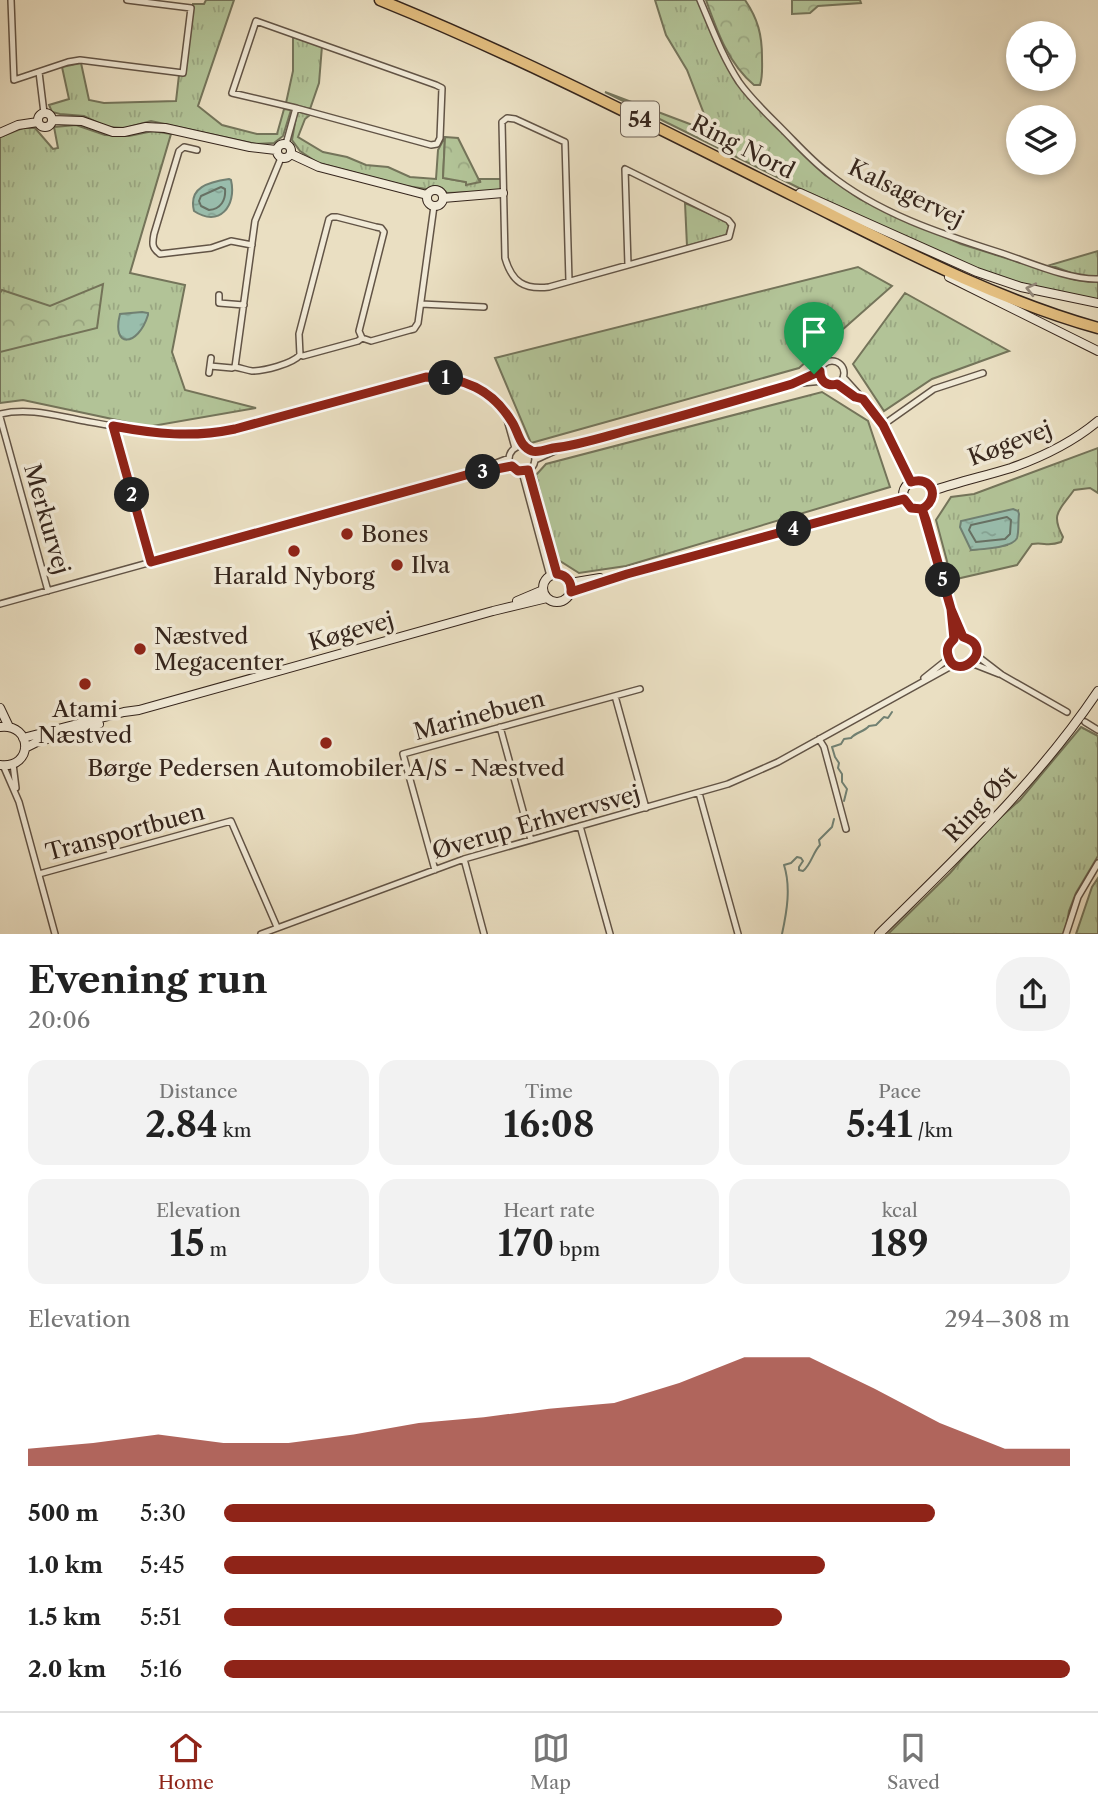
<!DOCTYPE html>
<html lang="en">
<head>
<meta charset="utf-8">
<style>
	body { margin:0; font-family:"Libre Caslon Text",serif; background:#f2f2f2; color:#222; height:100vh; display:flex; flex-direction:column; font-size:26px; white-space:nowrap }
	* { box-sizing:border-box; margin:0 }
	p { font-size:23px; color:#767676 }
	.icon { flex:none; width:38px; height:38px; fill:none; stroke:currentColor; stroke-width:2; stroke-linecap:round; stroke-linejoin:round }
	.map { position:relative; height:934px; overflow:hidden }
	.side { display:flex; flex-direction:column; background:#fff; flex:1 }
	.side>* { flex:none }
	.controls { position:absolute; left:1006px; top:21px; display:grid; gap:14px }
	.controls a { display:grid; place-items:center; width:70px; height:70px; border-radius:50%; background:#fff; box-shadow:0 4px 10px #0003; font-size:35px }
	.pin { position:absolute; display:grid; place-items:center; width:60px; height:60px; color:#fff; margin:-72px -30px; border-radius:50% 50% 50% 0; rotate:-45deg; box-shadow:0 0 7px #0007 }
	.pin .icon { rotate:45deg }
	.km { position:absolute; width:35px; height:35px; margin:-18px; border-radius:50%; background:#222; color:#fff; font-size:19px; line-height:35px; text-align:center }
	.round { display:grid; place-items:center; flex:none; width:74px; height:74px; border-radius:28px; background:#f2f2f2 }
	.headline { display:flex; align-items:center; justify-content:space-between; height:119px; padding:0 28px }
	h1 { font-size:38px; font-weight:700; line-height:52px }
	.metrics { display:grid; grid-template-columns:repeat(3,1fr); gap:10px; height:119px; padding:7px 28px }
	.metrics div { display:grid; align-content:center; border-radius:18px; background:#f2f2f2; text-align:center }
	.metrics b { font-size:35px; font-weight:700 }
	.metrics small { font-size:19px; font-weight:400 }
	.metrics p { font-size:19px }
	.chart { height:196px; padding:14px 28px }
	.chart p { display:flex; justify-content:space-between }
	.chart svg { width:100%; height:126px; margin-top:7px; fill:#8f2418; opacity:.7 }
	ul { padding:0 28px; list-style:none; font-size:23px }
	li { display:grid; grid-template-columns:112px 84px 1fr; align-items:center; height:52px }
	li i { height:18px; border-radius:9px; background:#8f2418 }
	.menu { display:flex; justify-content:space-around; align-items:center; height:98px; border-top:2px solid #e0e0e0; background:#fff; font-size:19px; color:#767676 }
	.menu a { display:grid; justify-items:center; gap:4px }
	.menu .selected { color:#8f2418 }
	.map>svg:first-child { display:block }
</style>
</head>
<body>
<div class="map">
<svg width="1098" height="934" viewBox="0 0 1098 934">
	<defs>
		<pattern id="grass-tufts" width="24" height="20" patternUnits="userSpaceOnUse" patternTransform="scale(1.75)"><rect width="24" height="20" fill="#b2c397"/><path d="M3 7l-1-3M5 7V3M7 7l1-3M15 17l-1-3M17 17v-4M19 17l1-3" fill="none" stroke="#9aa782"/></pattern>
		<pattern id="forest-crowns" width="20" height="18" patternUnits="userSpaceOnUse" patternTransform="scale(1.75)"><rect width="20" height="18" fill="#b2c397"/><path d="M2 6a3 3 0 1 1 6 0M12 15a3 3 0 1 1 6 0" fill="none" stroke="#9aa782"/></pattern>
		<pattern id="water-ripples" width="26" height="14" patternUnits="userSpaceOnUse" patternTransform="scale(1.75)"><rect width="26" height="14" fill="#99bdac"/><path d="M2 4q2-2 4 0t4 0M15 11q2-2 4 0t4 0" fill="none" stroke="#84a293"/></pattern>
	</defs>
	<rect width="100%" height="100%" fill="#eadfc2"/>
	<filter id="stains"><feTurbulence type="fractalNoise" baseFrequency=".00286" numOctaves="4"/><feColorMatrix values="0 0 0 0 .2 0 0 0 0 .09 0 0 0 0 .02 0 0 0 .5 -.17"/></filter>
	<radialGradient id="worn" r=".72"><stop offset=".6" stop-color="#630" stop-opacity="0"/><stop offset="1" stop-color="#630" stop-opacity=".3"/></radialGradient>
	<path fill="url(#grass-tufts)" stroke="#74745a" stroke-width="2" fill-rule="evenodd" d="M206,0H234L198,106L222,125L257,134H277L284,109L291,110L283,136L274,143L256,144L151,121L125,128L107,127L84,116L60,114L52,112L49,105L69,99L62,67L81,63L89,100L104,103L176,101L179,75H185L193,4H204Z
		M655,0H699L739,86L825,175L860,199L961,244L1076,280L1098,282V301L1022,285L976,269L801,189L605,92L711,132L687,70L666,35Z
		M293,37L322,46L319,83L310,109L286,103L293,71Z
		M297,111L310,115L305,119L298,137L323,152L347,157L366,165L388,167L410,177L436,179L438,150L445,137L443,178L466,182V184L480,181L479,179H501L502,191L447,193L442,188L435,186L427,189L406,186L318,163L300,151L292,140Z
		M76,125L105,135L129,136L153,131L171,134L130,273L185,285L172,352L185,390L256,408L141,428L131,423L23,400L0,403V137L23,128H35L53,149L58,148L54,127Z
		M685,203L726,221L729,226L726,235L687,246Z
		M1098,251V277L1079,276L1050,265Z
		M858,267L892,286L799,368L531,443L495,358Z
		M905,293L1009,351L932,379L884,411L853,364Z
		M822,392L868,421L890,487L626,566L579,573L557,559L536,475L546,464Z
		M1098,448V493L1090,488L1074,490C1060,510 1050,513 1063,537L1061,542C1047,547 1045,542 1032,544L1017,565L952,580L936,520L951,497L974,494ZM1018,511L1017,526L1007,545L972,550Z
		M1081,727L1098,736V856L1076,893L1069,911L1065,934H888L950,873L993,824L1020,800Z
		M1098,878V934H1076L1092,887Z"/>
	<path fill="url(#forest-crowns)" stroke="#74745a" stroke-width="2" d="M706,0H745C758,19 762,35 762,57C762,67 763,76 760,85H754C728,63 717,31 706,0Z
		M792,0H860L861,3L818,6L810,13L792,14Z
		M445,137L458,138L480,182L466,185V182L443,178Z
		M103,284L97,328L0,352V293L2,290L50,306Z"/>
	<path fill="url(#water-ripples)" stroke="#718072" stroke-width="2" d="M229,179L231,180C237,206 219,228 194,211C188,187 209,182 229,179Z
		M142,312L148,313V315C138,347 111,349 120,314Z
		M1013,509L1018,511L1019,514C1018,521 1019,532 1017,538C1013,548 982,549 971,550L960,527L961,521Z"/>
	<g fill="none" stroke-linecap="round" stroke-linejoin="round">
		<path stroke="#677164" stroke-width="2" d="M221,187L225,189C226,200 221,209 209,210L201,206L199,201L201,196Z
			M1007,517L1011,520L1010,534L1005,539L976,542L969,530L971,525Z"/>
		<path stroke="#718072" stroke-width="2" d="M844,801L847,789L842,782V774L838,768L839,763L835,757L832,747L841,744L844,739L851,738C856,732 864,732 869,726L876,725L884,717L888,718L892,712
			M782,934C787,911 791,887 784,865L791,863L797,857L801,858L803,861L799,867V870L803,871C811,865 813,852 820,845L819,840L832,827L834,819"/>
		<defs>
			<path id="street" d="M11,0L14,80L68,62L80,60L183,73L191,8L127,0
				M700,0C712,28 722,56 739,82C751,99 767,114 782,129C797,144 811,160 828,173C877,213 941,234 1001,253C1029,262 1069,280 1098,279
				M39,72L44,113
				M286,144L296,108L431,145L437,144L440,138L442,88L436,85L256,21L232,93L296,108
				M197,150L184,147L179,151L154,234C152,244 152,248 160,254L211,248L231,241L252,245
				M281,158L255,221L235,367C241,368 246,370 252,371C264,371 292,364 300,355L303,356L358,341L362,338
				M569,281L565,142L515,119L507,118L502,122L505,258C512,282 524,290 549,287L729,237L732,225L728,220L625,169L628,265
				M219,295V303L244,305
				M421,304L484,307
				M300,355L299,334L329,219L332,217H337L376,227L381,228L384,232L359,331L362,338L371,341L410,330L414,329L418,323L434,206
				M820 373a12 12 0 1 1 24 0a12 12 0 1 1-24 0Z
				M210,366L232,368L235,367
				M209,373L211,358
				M844,378L873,410L883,425L911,482
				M798,381L820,371
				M837,384L855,397L863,399
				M0,414C29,407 57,416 85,421C139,431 181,440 235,429L426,377C478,377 504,399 523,446
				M506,416L515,448
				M0,417L48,591
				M883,425L934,389L983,373
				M113,426L151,562
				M509 459a13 13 0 1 1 26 0a13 13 0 1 1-26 0Z
				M533,452L561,448
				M535,460L561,448L792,384L823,381
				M478,470L509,458
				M528,470L557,574
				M522,472L550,576
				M922,509L951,609L954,640
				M0,604L466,475L512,466
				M951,609L963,637
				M947 651a15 15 0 1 1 30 0a15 15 0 1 1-30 0Z
				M976,655L1002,675L1067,712
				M971,663L999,674
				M924,678L949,658
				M615,696L646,808
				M1085,722L1098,730
				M500,727L531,840
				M819,739L824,747L846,829
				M13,764L16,788
				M3,765L19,802L55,934
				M699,793L738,934
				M580,826L610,934
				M464,859L484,934
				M435,870L403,754L640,689
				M39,874L231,821L277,927
				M261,934L464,859L728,784L778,762L955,664
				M1066,934L1078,897L1098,863"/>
			<path id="secondary" d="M38 120a7 7 0 1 1 14 0a7 7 0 1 1-14 0Z
				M52,120L82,121L113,132H124L146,127L165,128L250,147L276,150
				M0,133L18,125L38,122
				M277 151a7 7 0 1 1 14 0a7 7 0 1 1-14 0Z
				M291,154L319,167L427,195
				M427 198a8 8 0 1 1 16 0a8 8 0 1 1-16 0Z
				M800,193L977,272L1021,287L1098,303
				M443,198L503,193
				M949,277L1098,351
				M903 495a15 15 0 1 1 30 0a15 15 0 1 1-30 0Z
				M932,491C958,482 985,476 1011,468C1042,457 1073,442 1098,421
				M543 588a14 14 0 1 1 28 0a14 14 0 1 1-28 0Z
				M570,583L600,578
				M571,592L627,574L904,499
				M517,601L543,590
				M0,708L9,727
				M0,727C33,723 34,769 0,765
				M23,738L124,712L139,710L493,611L547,598
				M25,748L37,742L99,724
				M879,934C957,857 1037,782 1098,691"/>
			<path id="highway" d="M380,0C521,57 656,127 792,195C891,244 991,298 1098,328"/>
		</defs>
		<use href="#street" stroke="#625446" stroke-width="8"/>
		<use href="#secondary" stroke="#35251c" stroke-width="10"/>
		<use href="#highway" stroke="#35251c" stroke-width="13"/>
		<use href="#street" stroke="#f1ead7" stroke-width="5"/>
		<use href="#secondary" stroke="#f1ead7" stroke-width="8"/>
		<use href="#highway" stroke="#e5c081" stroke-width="10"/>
	</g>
	<defs><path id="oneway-chevron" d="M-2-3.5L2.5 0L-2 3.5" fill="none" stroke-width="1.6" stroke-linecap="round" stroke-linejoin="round" transform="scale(1.75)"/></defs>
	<use stroke="#93887a" href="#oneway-chevron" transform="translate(1031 289) rotate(-167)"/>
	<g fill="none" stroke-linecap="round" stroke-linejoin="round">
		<defs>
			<path id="route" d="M814,374L792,384C741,399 689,414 637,428C609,435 581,445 553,448C548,449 538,453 532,451C519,446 519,433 512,422C492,389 463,377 426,377L235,429C192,438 156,434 113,426L151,562L466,475L512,466L518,471L528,470L557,574C567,575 572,582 571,592L627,574L904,499L911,508L922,509L951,609L963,637C999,648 955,685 948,655C946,648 949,644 954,639L951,609L926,520L922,509C941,498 932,475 911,482L883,425L863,399L855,397L837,384C827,387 820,381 820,371L814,374"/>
		</defs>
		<use href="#route" stroke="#fff" stroke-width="14"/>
		<use href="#route" stroke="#8f2418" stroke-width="9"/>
	</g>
	<g fill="#8f2418" stroke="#f1ead7" stroke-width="2.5">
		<circle cx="347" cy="534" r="7"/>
		<circle cx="294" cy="551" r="7"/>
		<circle cx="397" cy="565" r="7"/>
		<circle cx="140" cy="649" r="7"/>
		<circle cx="85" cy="684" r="7"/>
		<circle cx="326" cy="743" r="7"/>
	</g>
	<g text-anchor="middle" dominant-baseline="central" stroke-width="7" stroke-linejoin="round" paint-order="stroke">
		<rect fill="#f1ead7" stroke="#6d6054" stroke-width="2" x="621" y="101.5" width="38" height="35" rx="5"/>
		<g font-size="21" font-weight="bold" fill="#35251c">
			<text x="640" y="119">54</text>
		</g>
		<g font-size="23" fill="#35251c" stroke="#f1ead7">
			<text transform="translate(743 147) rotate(27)">Ring Nord</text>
			<text transform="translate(906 193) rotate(26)">Kalsagervej</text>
			<text transform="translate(1010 443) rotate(-21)">Køgevej</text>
			<text transform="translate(47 519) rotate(74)">Merkurvej</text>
			<text transform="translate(351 631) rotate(-16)">Køgevej</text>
			<text transform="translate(479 715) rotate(-15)">Marinebuen</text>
			<text transform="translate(980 804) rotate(-47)">Ring Øst</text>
			<text transform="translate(536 822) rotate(-16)">Øverup Erhvervsvej</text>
			<text transform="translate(125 832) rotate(-15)">Transportbuen</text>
		</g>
		<g font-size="23" fill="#35251c" stroke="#f1ead7" text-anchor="start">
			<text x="361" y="534">Bones</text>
			<text x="411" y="565">Ilva</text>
			<text x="294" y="576" text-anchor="middle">Harald Nyborg</text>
			<text x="154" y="636">Næstved<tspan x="154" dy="26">Megacenter</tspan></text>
			<text x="85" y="709" text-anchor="middle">Atami<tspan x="85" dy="26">Næstved</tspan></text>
			<text x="326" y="768" text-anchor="middle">Børge Pedersen Automobiler A/S - Næstved</text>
		</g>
	</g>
	<rect width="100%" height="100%" filter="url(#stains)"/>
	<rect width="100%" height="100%" fill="url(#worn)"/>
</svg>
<div class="controls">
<a><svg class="icon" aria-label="locate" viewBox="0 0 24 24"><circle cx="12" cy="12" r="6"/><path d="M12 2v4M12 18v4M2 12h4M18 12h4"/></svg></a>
<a><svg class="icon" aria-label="layers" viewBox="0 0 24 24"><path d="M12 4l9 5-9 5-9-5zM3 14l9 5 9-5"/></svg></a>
</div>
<div class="pin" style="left:814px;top:374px;background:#1e9e55"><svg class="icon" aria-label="arrive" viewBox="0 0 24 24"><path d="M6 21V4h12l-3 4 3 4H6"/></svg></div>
<b class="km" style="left:446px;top:378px">1</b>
<b class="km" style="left:132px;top:495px">2</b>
<b class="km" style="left:483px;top:472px">3</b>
<b class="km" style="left:794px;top:529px">4</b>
<b class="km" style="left:943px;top:580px">5</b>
</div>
<section class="side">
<div class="headline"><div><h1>Evening run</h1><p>20:06</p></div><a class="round"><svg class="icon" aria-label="share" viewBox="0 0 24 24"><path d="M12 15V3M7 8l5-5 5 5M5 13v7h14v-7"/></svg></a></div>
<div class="metrics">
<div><p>Distance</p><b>2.84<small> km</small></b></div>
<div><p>Time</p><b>16:08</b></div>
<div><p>Pace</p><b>5:41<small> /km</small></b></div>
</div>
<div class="metrics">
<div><p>Elevation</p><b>15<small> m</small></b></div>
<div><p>Heart rate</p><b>170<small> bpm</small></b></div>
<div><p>kcal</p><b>189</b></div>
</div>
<div class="chart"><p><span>Elevation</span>294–308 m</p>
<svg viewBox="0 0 160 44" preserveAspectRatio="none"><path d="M0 44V38L10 36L20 33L30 36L40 36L50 33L60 29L70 27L80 24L90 22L100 15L110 6L120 6L130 17L140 29L150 38L160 38V44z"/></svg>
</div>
<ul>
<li><b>500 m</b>5:30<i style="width:84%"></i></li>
<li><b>1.0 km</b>5:45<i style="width:71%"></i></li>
<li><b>1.5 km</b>5:51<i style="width:66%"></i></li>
<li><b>2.0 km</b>5:16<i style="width:100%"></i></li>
</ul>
</section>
<nav class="menu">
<a class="selected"><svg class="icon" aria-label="home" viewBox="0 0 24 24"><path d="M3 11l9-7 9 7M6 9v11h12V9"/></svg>Home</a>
<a><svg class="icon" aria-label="map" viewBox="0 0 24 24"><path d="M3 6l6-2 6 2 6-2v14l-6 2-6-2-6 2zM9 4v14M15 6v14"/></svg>Map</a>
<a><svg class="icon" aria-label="saved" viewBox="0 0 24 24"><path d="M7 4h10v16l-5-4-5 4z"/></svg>Saved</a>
</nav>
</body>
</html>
